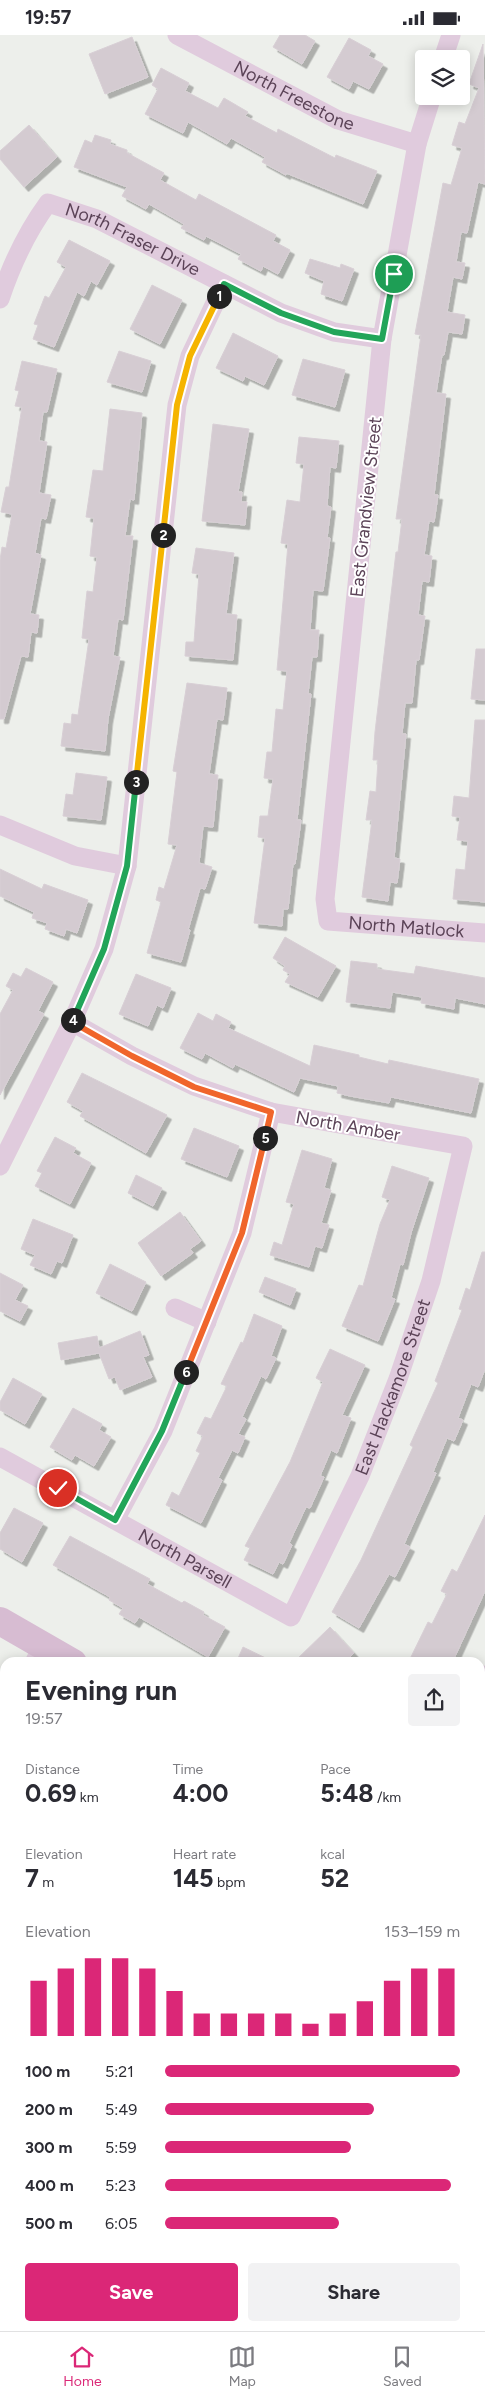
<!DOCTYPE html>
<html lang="en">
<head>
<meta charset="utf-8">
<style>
	body { margin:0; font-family:Figtree,sans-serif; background:#f2f2f3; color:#2b2b33; height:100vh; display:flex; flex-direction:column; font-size:19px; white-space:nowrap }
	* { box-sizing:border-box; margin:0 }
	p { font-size:16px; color:#7c7c81 }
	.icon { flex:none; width:28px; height:28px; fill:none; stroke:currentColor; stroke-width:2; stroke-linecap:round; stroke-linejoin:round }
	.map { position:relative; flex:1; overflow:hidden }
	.panel { position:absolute; left:0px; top:1622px; width:485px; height:674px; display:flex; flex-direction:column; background:#fff; border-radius:15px 15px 0 0; box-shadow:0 2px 12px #0003 }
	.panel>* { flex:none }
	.controls { position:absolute; left:415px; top:15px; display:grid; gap:10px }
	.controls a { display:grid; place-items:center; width:55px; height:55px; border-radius:5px; background:#fff; box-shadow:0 2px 12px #0003; font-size:25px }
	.pin { position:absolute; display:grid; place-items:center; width:42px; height:42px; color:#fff; margin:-21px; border:2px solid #fff; border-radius:50%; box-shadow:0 1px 5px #0007 }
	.km { position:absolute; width:25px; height:25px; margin:-12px; border-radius:50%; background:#222; color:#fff; font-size:14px; line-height:25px; text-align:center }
	.round { display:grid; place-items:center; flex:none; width:52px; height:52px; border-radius:5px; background:#f2f2f3 }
	.summary { display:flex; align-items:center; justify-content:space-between; height:85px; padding:0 25px }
	h1 { font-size:28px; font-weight:700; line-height:38px }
	.stats { display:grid; grid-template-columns:repeat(3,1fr); gap:8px; height:85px; padding:5px 25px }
	.stats div { display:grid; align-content:center }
	.stats b { font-size:25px; font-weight:700 }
	.stats small { font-size:14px; font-weight:400 }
	.stats p { font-size:14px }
	.chart { height:140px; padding:10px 25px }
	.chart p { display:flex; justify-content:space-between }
	.chart svg { width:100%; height:90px; margin-top:5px; stroke:#db2777; stroke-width:6 }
	.button { display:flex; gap:10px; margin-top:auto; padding:10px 25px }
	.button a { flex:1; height:58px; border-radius:5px; background:#db2777; color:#fff; font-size:20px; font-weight:700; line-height:58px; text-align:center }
	.button a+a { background:#f2f2f3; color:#2b2b33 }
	ul { padding:0 25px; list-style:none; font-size:16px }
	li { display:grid; grid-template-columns:80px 60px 1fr; align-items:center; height:38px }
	li i { height:12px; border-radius:6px; background:#db2777 }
	.status { display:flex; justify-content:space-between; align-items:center; height:35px; padding:0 25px; background:#fff; direction:ltr }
	.status svg { height:14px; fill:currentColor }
	.tabs { display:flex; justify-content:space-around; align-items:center; height:70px; border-top:1px solid #e1e1e2; background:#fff; font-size:14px; color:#7c7c81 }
	.tabs a { display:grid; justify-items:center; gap:2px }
	.tabs .current { color:#db2777 }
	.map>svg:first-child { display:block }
</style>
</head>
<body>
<div class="status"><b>19:57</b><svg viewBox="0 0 49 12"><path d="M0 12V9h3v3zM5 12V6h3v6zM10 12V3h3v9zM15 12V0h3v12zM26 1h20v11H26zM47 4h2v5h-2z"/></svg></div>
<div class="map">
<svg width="485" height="2296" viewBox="0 0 485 2296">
	<defs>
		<filter id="shadow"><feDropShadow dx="4.5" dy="4.5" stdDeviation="0" flood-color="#0004"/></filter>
	</defs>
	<rect width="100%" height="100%" fill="#edefeb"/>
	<path fill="#d4cbd1" stroke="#d8cfd5" filter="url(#shadow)" d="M280,0H305L315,6L302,29L273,12Z
		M132,2L148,42L105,59L89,19Z
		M349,3L371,15L368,21L383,29L369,54L353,46L349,54L327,42Z
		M483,9L485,149L478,147L467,198L461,197L456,227L465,228L462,244L453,242L447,277L465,280L462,299L448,297L444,320H442L436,358L446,359L434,460H438L434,487L429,486L424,520L432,521L429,547L422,546L418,580L425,581L419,625H416L412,668H405L402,699H406L394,823L400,824L397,848L390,847L388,866L362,862L372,785H366L370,756L376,757L378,725H373L375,697L396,517H398L402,484H396L421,300L415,299L443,148L451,150L462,113L452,110L459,87L465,89L479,53L469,49Z
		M161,33L189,48L185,56L218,73L224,63L248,77L245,81L277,98L278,94L335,123L336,120L377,136L363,169L286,138V140L262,127L265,122L231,103L227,109L188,87L183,98L145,79L158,54L152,50Z
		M29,90L57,122L24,152L0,124V116Z
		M95,100L111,105L110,109L127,115V118L164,138L160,145L196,165L199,159L276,200L273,206L290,215L278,239L263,231L261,236L238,224L241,219L206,201L204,205L181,193L184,189L149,169L146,174L122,161L127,152L74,132L85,105L92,108Z
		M69,205L110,226L97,250L91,246L84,261L77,257L54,312L33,304L38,290L34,289L45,261L49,263L66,232L57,227Z
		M310,224L340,233L341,229L354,234L342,266L321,259L324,246L305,238Z
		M152,250L182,265L160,309L130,294Z
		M233,298L278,321L264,350L245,341L243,346L216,333Z
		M119,316L151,326L142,357L107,347Z
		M303,324L345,335L335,372L292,360Z
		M22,326L57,334L47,377H43L39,406L47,407L39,458L51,460L46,484L41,483L35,518L41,520L30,579L39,580L37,598L31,597L28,622L21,621L4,684H0V525L2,512L6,513L12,479L1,477L6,452H9L22,372L15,371L19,356L15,355Z
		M110,374L142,378L134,465L130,464L125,501H133L123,585L118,584L113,621L120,622L108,684L105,716L61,711L64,688L71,689L72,679L78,680L89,604L82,603L87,556L93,557L97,522L90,521L94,483L86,482L93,435L103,436Z
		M213,389L249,394L238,457H242L241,467H247L245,490L202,486Z
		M299,402L339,406L336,433L330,432L327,471L331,472L327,503H330L323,556L313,555L310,595H319L317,622H312L308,659H311L297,785H301L295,829H293L288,874H283L282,891L254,888L265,803L258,802L260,781H268L273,744L264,743L267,717H272L276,674L283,675L287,636L277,635L288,509L281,508L287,465L300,467L304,429L296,428Z
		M196,513L234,518L226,579L237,580L233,625L185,621L186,607H194L199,539L192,538Z
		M476,614H485V665L471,664Z
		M187,648L227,653L223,685L217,684L209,739L218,740L213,792L203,791L199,828L212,832L205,854L200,853L188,895H190L181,927L147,918L161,867L156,865L159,852L164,854L177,810L168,809L177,737L173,736Z
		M475,685H485V867L453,864L456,834L465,835L468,806L457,805L460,782L452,781L454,761L469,763Z
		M76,738L107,742L101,785L63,781L66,759L73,760Z
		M0,834L42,854L44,849L88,865L77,898L66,894L64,901L45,894L47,888L32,883L34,877L0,861Z
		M285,902L336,931L318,962L285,947L290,939L283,935L285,931L273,923Z
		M351,926L377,929V934L414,939L416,931L485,943V969L455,963L454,974L421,968L422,962L392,957L390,973L346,967Z
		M26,933L53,947L38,976L44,979L0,1060V979L13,955L6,951L13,938L21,942Z
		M136,939L171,953L163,973L157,970L148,991L119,979Z
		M198,978L213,986L216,979L231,987L228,993L310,1031L314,1010L359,1020V1022L388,1029L389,1025L479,1044L471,1078L391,1062L389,1068L350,1061L337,1058L338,1051L300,1043L294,1057L235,1029L233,1033L205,1018L202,1024L180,1013Z
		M82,1038L167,1080L146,1118L80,1081L83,1076L67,1067Z
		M194,1093L239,1111L227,1142L181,1124Z
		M55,1102L76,1113L73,1118L91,1128L70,1169L35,1151L42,1138L37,1136Z
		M302,1115L332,1124L324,1153L331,1155L321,1188L329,1190L322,1213L315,1211L309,1232L270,1220L274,1207L282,1210L294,1169L286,1167Z
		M392,1131L429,1143L411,1198L403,1230L400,1229L391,1263L395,1264L378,1306L342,1291L359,1250L363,1251L380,1189L390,1165L382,1162Z
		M136,1140L162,1153L153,1171L128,1158Z
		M180,1177L201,1206L190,1214L193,1218L161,1241L138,1208Z
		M33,1184L73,1200L62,1228L57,1226L51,1239L30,1230L35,1220L21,1214Z
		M482,1217H485V1334L478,1352L471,1349L458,1383L463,1385L454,1406L447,1403L433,1437L436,1438L404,1509L410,1512L395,1542L389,1539L359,1593L332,1577L361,1525L413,1412L410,1410L438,1348L435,1346L462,1275L459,1274L466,1253L470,1255Z
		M110,1229L146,1247L132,1276L96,1258Z
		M0,1238L23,1250L15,1265L28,1271L20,1286L0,1276Z
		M265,1242L296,1254L290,1270L259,1257Z
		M254,1279L282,1291L271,1321L276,1323L266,1344L261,1341L242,1382L246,1384L238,1399L245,1402L238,1418L232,1415L218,1443L222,1445L201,1488L166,1470L172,1457L179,1461L200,1418L196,1416L203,1401L197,1398L205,1382L211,1384L227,1351L221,1349L241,1307L243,1308Z
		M140,1296L149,1320L143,1322L152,1342L120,1355L115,1342L109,1344L99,1318L61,1325L58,1308L97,1301L99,1313Z
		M330,1314L365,1330L342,1380L351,1383L337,1418L331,1415L320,1441L324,1442L310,1473L306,1472L289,1508L292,1510L283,1529L279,1527L273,1539L244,1525L250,1513L245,1511L290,1427L323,1347L316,1343Z
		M13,1343L42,1359L25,1389L0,1375V1367Z
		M73,1373L102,1389L99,1395L111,1402L94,1431L75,1420L72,1425L50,1412Z
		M14,1473L43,1488L22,1527L0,1514V1498Z
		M485,1480V1556L452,1628H408L428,1587L432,1589L447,1559L441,1556L452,1534L457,1537Z
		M70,1501L150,1544L147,1549L182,1568L184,1566L204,1577L203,1580L225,1592L208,1622L139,1582L135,1588L119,1579L123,1573L109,1565L110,1562L53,1530Z
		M330,1592L354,1618L344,1628H293Z
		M243,1612L276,1628H236Z"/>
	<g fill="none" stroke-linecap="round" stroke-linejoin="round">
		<g stroke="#e0cbdd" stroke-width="19">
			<path id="s1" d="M177,0L338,85L417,109"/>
			<path d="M443,24L451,0"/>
			<path id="s2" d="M432,61L417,109L382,304L325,864L328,886L485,898"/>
			<path id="s3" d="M0,264C12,228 26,198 48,168L97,184L281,278L334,297L382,304"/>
			<path d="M0,790L75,821L127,831"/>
			<path d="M0,1131L72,987L104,914L127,831L177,370L190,321L224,249"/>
			<path d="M175,1273L207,1287"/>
			<path id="s4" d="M0,1422L291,1582L360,1441L398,1344L431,1246L463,1111L271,1077L194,1051L132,1021L72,987"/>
			<path d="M115,1485L163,1396L242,1198L271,1077"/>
			<path d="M34,1628L43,1610"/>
			<path d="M480,1650L485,1640"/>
			<path d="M0,1690L5,1681"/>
			<path d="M480,1693L485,1696"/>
			<path d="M0,1753L5,1756"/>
			<path d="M480,2009L485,2012"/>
			<path d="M480,2074L485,2064"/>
			<path d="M35,2296L37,2291"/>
			<path d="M365,2296L368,2291"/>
		</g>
		<path stroke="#d7bcd2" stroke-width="28" d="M0,1586L73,1628
			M480,1856L485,1859"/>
	</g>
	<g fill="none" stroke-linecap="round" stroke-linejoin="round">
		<defs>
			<path id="split-1" d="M219,261L224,249L281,278L334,297L382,304L394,239"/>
			<path id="split-2" d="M163,500L177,370L190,321L219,261"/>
			<path id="split-3" d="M136,747L163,500"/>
			<path id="split-4" d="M73,985L104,914L127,831L136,747"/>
			<path id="split-5" d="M73,985L72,987L132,1021L194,1052L271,1077L265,1103"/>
			<path id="split-6" d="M186,1337L242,1198L265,1103"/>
			<path id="split-7" d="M58,1453L115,1485L162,1396L186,1337"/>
		</defs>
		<use href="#split-1" stroke="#fff" stroke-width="10"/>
		<use href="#split-2" stroke="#fff" stroke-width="10"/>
		<use href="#split-3" stroke="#fff" stroke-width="10"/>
		<use href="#split-4" stroke="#fff" stroke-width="10"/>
		<use href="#split-5" stroke="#fff" stroke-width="10"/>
		<use href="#split-6" stroke="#fff" stroke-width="10"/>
		<use href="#split-7" stroke="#fff" stroke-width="10"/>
		<use href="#split-1" stroke="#22a559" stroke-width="6"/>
		<use href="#split-2" stroke="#f5b400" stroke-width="6"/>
		<use href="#split-3" stroke="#f5b400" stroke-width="6"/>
		<use href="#split-4" stroke="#22a559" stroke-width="6"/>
		<use href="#split-5" stroke="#f0652b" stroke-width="6"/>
		<use href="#split-6" stroke="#f0652b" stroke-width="6"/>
		<use href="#split-7" stroke="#22a559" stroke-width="6"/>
	</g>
	<g text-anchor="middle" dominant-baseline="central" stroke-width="4" stroke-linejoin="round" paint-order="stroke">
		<g font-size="18" fill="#5b4357" stroke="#fff">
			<text stroke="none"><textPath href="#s1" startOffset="132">North Freestone</textPath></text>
			<text stroke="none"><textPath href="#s3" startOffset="200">North Fraser Drive</textPath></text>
			<text transform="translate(366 472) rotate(-84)">East Grandview Street</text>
			<text stroke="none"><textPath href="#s2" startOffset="912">North Matlock</textPath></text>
			<text transform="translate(348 1091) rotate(10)">North Amber</text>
			<text stroke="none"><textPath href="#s4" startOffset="584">East Hackamore Street</textPath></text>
			<text stroke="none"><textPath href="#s4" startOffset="211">North Parsell</textPath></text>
		</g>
	</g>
</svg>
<div class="controls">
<a><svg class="icon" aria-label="layers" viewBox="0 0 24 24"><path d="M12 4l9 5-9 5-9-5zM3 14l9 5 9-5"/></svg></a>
</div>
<div class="pin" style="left:394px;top:239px;background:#1e9e55"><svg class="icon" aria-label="arrive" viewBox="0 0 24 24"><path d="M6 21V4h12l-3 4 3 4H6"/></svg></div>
<div class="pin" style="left:58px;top:1453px;background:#d93025"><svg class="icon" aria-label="check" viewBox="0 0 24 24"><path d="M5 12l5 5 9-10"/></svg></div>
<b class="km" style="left:219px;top:261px">1</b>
<b class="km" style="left:163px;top:500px">2</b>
<b class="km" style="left:136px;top:747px">3</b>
<b class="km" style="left:73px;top:985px">4</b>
<b class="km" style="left:265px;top:1103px">5</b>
<b class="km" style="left:186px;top:1337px">6</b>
<section class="panel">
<div class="summary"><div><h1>Evening run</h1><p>19:57</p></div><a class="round"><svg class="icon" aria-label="share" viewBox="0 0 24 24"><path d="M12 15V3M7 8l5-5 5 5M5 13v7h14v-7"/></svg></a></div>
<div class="stats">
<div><p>Distance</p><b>0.69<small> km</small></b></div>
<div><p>Time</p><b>4:00</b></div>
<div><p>Pace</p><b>5:48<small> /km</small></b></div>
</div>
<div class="stats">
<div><p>Elevation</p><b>7<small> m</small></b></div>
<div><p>Heart rate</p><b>145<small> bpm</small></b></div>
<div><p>kcal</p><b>52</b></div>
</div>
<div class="chart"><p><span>Elevation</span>153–159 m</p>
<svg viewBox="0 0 160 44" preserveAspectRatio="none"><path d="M5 44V17M15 44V11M25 44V6M35 44V6M45 44V11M55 44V22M65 44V33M75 44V33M85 44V33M95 44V33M105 44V38M115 44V33M125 44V27M135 44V17M145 44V11M155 44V11"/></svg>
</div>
<ul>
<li><b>100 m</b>5:21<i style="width:100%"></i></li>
<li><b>200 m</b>5:49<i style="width:71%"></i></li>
<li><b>300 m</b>5:59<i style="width:63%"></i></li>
<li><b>400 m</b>5:23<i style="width:97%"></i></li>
<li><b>500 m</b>6:05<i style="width:59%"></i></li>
</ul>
<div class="button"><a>Save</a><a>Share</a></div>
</section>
</div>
<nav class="tabs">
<a class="current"><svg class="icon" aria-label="home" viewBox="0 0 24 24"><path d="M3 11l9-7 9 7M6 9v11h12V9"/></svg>Home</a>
<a><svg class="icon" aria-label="map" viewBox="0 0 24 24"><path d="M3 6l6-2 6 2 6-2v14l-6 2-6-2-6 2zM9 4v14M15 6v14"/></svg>Map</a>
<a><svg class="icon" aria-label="saved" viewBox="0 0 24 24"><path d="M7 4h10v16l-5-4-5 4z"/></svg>Saved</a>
</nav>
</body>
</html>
